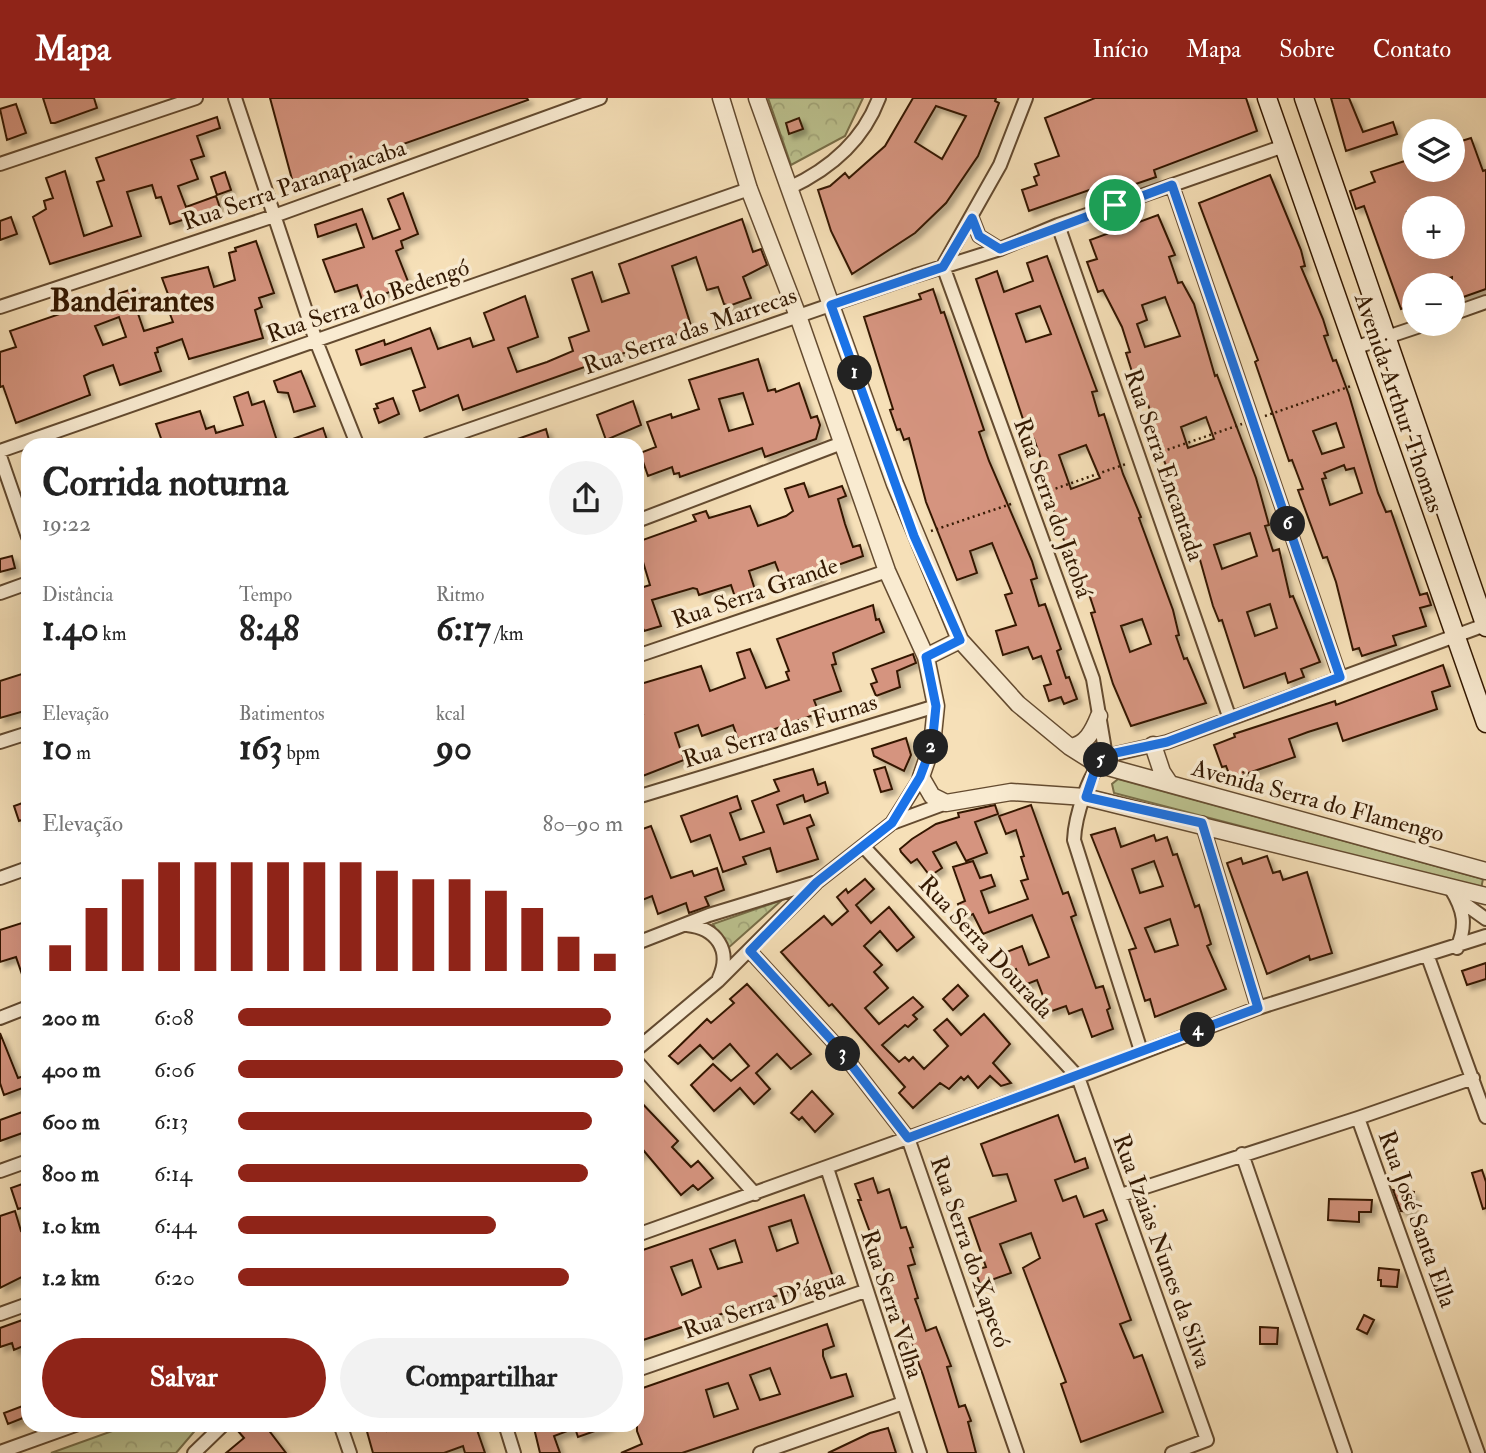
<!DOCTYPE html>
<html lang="pt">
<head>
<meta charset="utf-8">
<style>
	body { margin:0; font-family:"IM FELL Double Pica",serif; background:#f2f2f2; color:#222; height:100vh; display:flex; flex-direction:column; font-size:26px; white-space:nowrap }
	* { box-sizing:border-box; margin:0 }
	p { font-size:23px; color:#767676 }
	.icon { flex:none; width:38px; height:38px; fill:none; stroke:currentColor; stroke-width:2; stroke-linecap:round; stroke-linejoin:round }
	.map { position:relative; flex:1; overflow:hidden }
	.sheet { position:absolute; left:21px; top:340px; width:623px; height:994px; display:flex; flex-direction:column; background:#fff; border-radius:21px; box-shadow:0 7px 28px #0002 }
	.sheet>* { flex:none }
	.controls { position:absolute; left:1402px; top:21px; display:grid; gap:14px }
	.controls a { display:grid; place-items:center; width:63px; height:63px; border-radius:50%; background:#fff; box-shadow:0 7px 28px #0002; font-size:35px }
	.pin { position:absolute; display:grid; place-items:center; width:60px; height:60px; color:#fff; margin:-30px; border:4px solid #fff; border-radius:50%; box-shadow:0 2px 7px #0007 }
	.km { position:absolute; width:35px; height:35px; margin:-18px; border-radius:50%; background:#222; color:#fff; font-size:19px; line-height:35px; text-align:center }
	.round { display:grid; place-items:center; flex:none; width:74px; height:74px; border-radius:37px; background:#f2f2f2 }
	.head { display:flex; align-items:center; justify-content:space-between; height:119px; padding:0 21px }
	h1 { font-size:38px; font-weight:800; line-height:52px }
	.figures { display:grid; grid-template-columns:repeat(3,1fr); gap:10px; height:119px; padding:7px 21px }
	.figures div { display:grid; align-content:center }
	.figures b { font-size:35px; font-weight:800 }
	.figures small { font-size:19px; font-weight:400 }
	.figures p { font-size:19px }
	.chart { height:196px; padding:14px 21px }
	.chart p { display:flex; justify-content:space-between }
	.chart svg { width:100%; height:126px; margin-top:7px; stroke:#8f2418; stroke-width:6 }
	.primary-button { display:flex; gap:14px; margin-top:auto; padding:14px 21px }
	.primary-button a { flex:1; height:80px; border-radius:42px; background:#8f2418; color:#fff; font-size:28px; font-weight:800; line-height:80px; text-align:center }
	.primary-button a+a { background:#f2f2f2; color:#222 }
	ul { padding:0 21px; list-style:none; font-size:23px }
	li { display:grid; grid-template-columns:112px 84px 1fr; align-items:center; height:52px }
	li i { height:18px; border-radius:9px; background:#8f2418 }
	header { display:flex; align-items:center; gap:42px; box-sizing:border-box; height:98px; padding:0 35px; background:#8f2418; color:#fff }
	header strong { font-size:33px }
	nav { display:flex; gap:38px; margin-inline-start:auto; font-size:24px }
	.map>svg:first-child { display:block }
</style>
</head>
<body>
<header>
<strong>Mapa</strong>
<nav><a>Início</a><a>Mapa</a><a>Sobre</a><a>Contato</a></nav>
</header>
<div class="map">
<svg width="1486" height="1355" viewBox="0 0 1486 1355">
	<defs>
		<pattern id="forest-crowns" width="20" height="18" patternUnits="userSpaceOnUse" patternTransform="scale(1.75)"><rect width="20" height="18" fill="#bcc28f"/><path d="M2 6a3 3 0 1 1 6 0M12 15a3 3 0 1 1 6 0" fill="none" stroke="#a2a67a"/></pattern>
		<filter id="shadow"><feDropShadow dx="4.5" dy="4.5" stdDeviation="2" flood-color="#0004"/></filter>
	</defs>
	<rect width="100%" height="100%" fill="#f6e0b8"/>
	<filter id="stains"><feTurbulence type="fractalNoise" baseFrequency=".00286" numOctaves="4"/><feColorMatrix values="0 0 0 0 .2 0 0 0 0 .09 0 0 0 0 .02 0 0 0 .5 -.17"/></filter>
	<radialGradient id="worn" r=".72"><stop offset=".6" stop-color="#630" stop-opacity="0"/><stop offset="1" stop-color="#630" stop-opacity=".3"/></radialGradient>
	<path fill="#bcc28f" stroke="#786e48" stroke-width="2" d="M1118,681L1483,781L1481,791L1114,695L1112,686Z"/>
	<path fill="url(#forest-crowns)" stroke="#786e48" stroke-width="2" d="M768,0H863L845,38L791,67Z
		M782,802L727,851L713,826Z
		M129,1327L199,1328L176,1355H51Z"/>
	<path fill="#d5947f" stroke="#341902" stroke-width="2" fill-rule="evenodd" filter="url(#shadow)" d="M43,0H94L97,10L55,25H51Z
		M270,0H527L528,2L293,85Z
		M913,0H996L995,3L999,5L978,58L946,105L915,135L852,176L831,133L818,92L830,88L845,75L849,80L885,48ZM936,8L966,18L942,61L915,44Z
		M1095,0H1246L1257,33L1154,72L1156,79L1124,90L1121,81L1029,113L1022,92L1037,87L1034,79L1039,77L1035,66L1059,58L1045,20Z
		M1331,0H1349L1363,34L1393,24L1397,36L1346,53Z
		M16,6L26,35L7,42L0,11Z
		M217,19L220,30L197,38L204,58L191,62L198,81L178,88L186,109L216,98L220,110L170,126L161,99L156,100L152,87L127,94L141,138L50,166L33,119L46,111L44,103L53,100L46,80L65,73L84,138L112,128L97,84L104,82L96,60Z
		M799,20L803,31L789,36L786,25Z
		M1471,40L1483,73L1486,72V191L1452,203V179L1427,187H1414V207L1401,211L1364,108L1356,111L1350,93L1375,84L1371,74L1414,60V72H1452V46ZM1429,106L1431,110H1452V149H1414V133L1407,114Z
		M225,74L231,92L217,97L211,79Z
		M1270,77L1301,152L1305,168L1301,169L1323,221L1328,237L1324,238L1333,263L1336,262L1349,297L1378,395L1386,414L1391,413L1420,497L1427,495L1431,507L1420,510L1426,528L1393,538L1396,547L1362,558L1359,550L1353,552L1336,484L1327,459L1323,460L1298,392L1303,391L1292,362L1289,363L1255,264L1258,262L1199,105ZM1336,325L1344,349L1322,356L1313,333ZM1344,367L1346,372L1354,370L1362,395L1330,407L1322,381L1326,380L1324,375Z
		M403,95L418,136L401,143L403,150L396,153L409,186L363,205L357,187L335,194L323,162L364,149L356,126L318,139L315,127L362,111L373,141L400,131L388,101Z
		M1158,117L1175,157L1169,159L1178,185L1182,184L1194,206L1215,278L1217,277L1256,380L1269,427L1265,428L1273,453L1279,451L1290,499L1293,498L1320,564L1301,571L1304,579L1288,585L1285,575L1244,590L1222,522L1219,523L1213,508L1197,451L1194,453L1188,438L1184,439L1174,408L1180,406L1151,327L1154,325L1146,300L1141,301L1133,277L1126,255L1130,254L1122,229L1103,192L1098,194L1087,164L1097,161L1090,142ZM1165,199L1180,238L1145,249L1137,226L1147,222L1142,207ZM1206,319L1214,341L1188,350L1181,329ZM1250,435L1257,458L1222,471L1214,447ZM1270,506L1277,530L1255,538L1247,514Z
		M11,119L17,136L0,142V123Z
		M742,121L753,154L761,151L767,167L743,179L751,200L729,208L724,206L718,189L707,192L696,159L672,168L692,231L463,312L458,297L420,313L413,293L425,289L411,250L361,267L356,252L384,242L385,247L430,230L438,251L470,240L473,249L494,242L484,215L525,198L538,239L508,250L517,274L547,264L573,253L569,240L589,233L572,181L592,174L602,204L629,195L619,166Z
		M256,143L274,195L259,200L262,209L255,212L263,240L189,261L182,241L157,250L158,254L155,255L161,273L120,287L113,267L90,275L84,278L90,297L16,325L3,288L0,289V254L16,249L10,233L135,190L139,203L134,204L144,233L173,224L167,208L172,207L162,180L208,169L214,189L235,182L229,155L236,153L235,150ZM119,219L126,239L103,247L95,228Z
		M1047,158L1097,293L1092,294L1099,318L1104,316L1123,376L1141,419L1139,420L1173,512L1179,537L1176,538L1184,561L1187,560L1206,605L1131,628L1113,586L1091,515L1095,514L1087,490L1081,492L1075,475L1038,366L1042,364L1034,341L1030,342L976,181L997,173L1004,194L1033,183L1027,165ZM1040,208L1051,236L1026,244L1016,216ZM1086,347L1100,380L1071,391L1059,357ZM1142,521L1151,546L1130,554L1121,528Z
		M933,191L941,215L944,214L984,332L979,334L989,363L1032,463L1037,480L1031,482L1039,508L1045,506L1061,551L1057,553L1066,580L1069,579L1077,601L1064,606L1061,599L1049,603L1044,588L1051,586L1041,558L1033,561L1028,549L1003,557L996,533L1016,527L1005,497L1012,495L992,445L970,453L977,475L957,482L926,404L909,340L904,342L900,331L897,332L890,312L893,311L864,219L921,201L919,196Z
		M758,261L768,293L775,291L776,294L799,285L811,320L817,318L820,327L816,341L765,359L762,350L680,379L679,375L674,376L672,369L648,378L640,355L656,349L647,324L671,316L672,320L699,311L689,282ZM743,295L753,326L729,333L719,301Z
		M301,273L315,308L294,314L288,295L278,294L274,283Z
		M248,294L252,307L264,303L278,346H163L156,326L200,313L206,331L214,328L216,335L243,327L234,299Z
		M393,300L399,316L379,325L374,311L378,310L376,306Z
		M633,303L641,327L606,342L597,317Z
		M323,330L327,342L313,346H279Z
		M546,331L550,346H507L506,345Z
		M804,385L809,399L842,388L846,398L838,401L845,426L853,449L860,447L863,458L818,474L820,479L808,483L806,477L783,485L775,464L749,473L756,495L736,502L731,487L699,497L697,491L693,490L652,502L661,528L644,533L637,513V491L650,487L637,444L696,423L693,417L706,413L709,420L750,408L758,428L786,418L793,413L785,391Z
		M12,458L15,470L0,474V461Z
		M873,507L876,522L879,521L884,534L833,555L836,566L832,567L841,593L814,602L819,615L739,644L733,627L702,638L698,627L675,635L684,662L640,679L637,618L643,616L637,601V587L701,568L710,593L745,580L737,555L750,551L766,590L789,582L786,574L789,573L777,541Z
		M913,556L916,565L897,573L900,589L876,598L871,586L877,584L872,571Z
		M1443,567L1450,588L1432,594L1437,611L1343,643L1337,625L1308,634L1289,641L1295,659L1231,681L1226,668L1222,669L1214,647L1235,639L1234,636L1335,603L1336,607Z
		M28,574V612L0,620V583Z
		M906,640L911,657L904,673L874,658L872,651Z
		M885,669L892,691L881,694L874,672Z
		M813,671L818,687L825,684L828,695L805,704L803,697L777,707L784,726L810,717L814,727L807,730L818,761L777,774L770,750L743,759L746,766L723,774L710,737L691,744L681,718L737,698L741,711L730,715L740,742L764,734L752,703L779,693L774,682Z
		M28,703V720L19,723L14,708Z
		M995,707L998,716L975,724L987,755L966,763L956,744L933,754L942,770L930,778L917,761L911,765L901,754L900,751L912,741L936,726L959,719L958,715Z
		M1031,707L1063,796L1068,794L1076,817L1071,819L1096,890L1103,888L1110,910L1107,912L1113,931L1092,939L1082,911L1069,916L1066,908L1049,914L1037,882L1022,888L1016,871L1010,873L1004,855L1022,848L1029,867L1049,859L1032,817L983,836L973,816L963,820L958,806L965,803L953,769L973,763L980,780L991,777L995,788L981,793L989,815L1028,801L1021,783L1028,781L1021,759L1024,758L1016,732L1006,736L999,718Z
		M651,728L671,780L692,773L694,778L717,770L724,792L705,799L709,808L689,815L686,805L658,816L652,798L637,804V733Z
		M1115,730L1121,749L1154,737L1156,743L1167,739L1173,757L1177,756L1195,809L1199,807L1211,846L1207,848L1226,891L1155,919L1150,901L1145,903L1129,852L1136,850L1091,737ZM1154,763L1163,788L1140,795L1132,771ZM1170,821L1178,847L1155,854L1145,830Z
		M1267,758L1273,775L1280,773L1283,782L1307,774L1332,855L1310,862L1309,858L1267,876L1227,765L1241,760L1243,766Z
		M865,781L874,791L856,807L871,825L889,809L914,839L897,853L880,833L864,848L882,867L874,874L888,890L865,910L879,926L913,899L923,909L913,917L917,921L908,929L905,927L882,947L899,964L905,959L909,963L913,959L924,971L948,948L934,932L947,921L961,937L984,916L1010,946L993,965L1011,985L1001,988L990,978L978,990L968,978L964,982L961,979L949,991L940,985L913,1010L899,995L905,989L832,906L829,908L781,854L824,818L832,827L848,813L837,799L846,791L848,795Z
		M28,823V888H26L16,859L0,864V832Z
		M1486,865V881L1467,887L1462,873Z
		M747,886L811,956L791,971L777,956L756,975L770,991L754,1006L740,990L714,1013L691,987L713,966L731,983L749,968L730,946L713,961L700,947L678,966L669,958L707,921L711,925L734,905L730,901Z
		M958,887L968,898L953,912L943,901Z
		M0,935L18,980L24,978L28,988L4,997L0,985Z
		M812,993L833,1016L815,1034L802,1019L799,1022L791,1015Z
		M637,1000L678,1043L672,1049L691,1069L698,1063L713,1080L698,1092L693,1087L681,1097L644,1053L637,1059Z
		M28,1012V1033L0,1043V1022Z
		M1058,1017L1075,1064L1085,1060L1088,1070L1055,1082L1063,1103L1076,1098L1084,1119L1103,1112L1107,1122L1096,1126L1131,1222L1120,1226L1134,1260L1142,1257L1163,1314L1081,1344L1061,1286L1066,1284L1023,1170L1040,1160L1031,1135L1000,1146L1011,1175L980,1186L975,1172L986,1169L969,1120L1016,1103L1007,1076L993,1078L981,1046Z
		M1482,1072L1486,1084V1110L1483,1111L1472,1075Z
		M873,1080L878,1095L889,1091L901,1130L906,1129L913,1149L910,1150L915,1166L908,1168L918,1200L915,1201L918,1209L926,1233L936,1229L951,1268L947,1269L959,1309L965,1307L971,1323L968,1324L976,1355H948L923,1277L858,1102H861L855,1086Z
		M28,1084V1108L18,1111L11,1090Z
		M1393,1092L1414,1094L1412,1114L1401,1113Z
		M804,1097L833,1179L637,1244V1154ZM791,1122L798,1145L777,1153L769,1129ZM735,1142L742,1164L718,1171L710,1151ZM692,1162L701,1189L682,1197L671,1169Z
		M1329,1101L1372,1102L1371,1114H1359V1124L1328,1122Z
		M15,1113L21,1133L28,1131V1176L0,1190V1118Z
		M1379,1170L1399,1172L1397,1189L1381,1188V1182H1378Z
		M1364,1217L1374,1222L1367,1236L1357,1231Z
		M28,1220V1246L14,1252L12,1245L0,1249V1230Z
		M827,1226L834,1248L823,1252V1258L831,1280L846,1276L853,1298L682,1355H621L642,1346L637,1333V1292ZM770,1270L780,1296L760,1302L750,1277ZM728,1285L738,1311L714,1319L706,1292Z
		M1260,1229L1278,1230L1277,1246H1260Z
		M28,1306V1318L8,1326L4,1315Z
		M245,1326H264L286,1355H226L244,1340L238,1333Z
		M386,1326L387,1333L413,1326H475L485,1355H465L463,1348L444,1355H373L366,1330Z
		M533,1326H609V1328L578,1339L575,1330L554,1338L560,1355H540Z
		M888,1330L896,1355H828L870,1335Z"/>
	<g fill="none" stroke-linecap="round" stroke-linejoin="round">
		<defs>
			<path id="minor" d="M235,0L316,243L357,346
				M1026,0L1000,67L943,168L1093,581L1106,658C1089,674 1075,718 1074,742L1141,953
				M0,66L196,0
				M1172,87L1340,579
				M789,90C830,71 863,43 879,0
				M972,120L979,138L1000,151
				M1058,127L1230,621
				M0,209L274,118L600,0
				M1452,216L1486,204
				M1354,250L1426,226
				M428,346L914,178L1000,151L1058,127L1284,48
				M0,353L749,91
				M0,358L28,439
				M637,423L842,345
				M0,495L28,485
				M637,558L887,473
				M0,644L28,635
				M1106,658L1167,644L1485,527
				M637,699L936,608
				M892,725L921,679
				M1202,725L1258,910
				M863,748L1078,979L1207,1342L1172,1355
				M0,780L28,770
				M1451,791C1464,812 1467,827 1457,850
				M1458,801L1486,821
				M687,827C716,830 732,852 719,880
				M637,845L709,817L817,784L892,725L946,705
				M750,853L836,947L908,1040L1017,1355
				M1428,859L1486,1019
				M0,920L28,909
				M637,951L718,883L816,785
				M637,964L755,1096
				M1358,1020L1478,1355
				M1242,1056L1345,1355
				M827,1070L920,1355
				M0,1073L28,1063
				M1121,1097L1358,1020L1473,980
				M637,1137L1078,979L1258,910L1486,838
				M0,1216L28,1206
				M637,1272L865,1193
				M340,1326L350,1355
				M505,1326L514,1355
				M0,1354L78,1326
				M194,1355L224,1326
				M760,1355L903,1305"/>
			<path id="tertiary" d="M721,0L749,91L798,218L887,473L926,559L936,608L932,647L921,679L932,698L946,705L1011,694L1085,699L1486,798
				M757,0L895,386L960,542L1018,606L1070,649L1097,666L1486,773
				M926,559L960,542
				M1153,647L1162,674L1170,686
				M1070,649C1086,647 1093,633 1099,618"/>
			<path id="secondary" d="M1267,0L1486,625
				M1304,0L1486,529"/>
		</defs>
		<use href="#minor" stroke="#644b30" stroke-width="16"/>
		<use href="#tertiary" stroke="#644b30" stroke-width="19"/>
		<use href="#secondary" stroke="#341902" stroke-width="21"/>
		<path stroke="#341902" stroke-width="2.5" stroke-dasharray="2 3.5" stroke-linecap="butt" d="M1265,318L1351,288
			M1152,357L1242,326
			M1040,396L1126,366
			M931,433L1014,405"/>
		<use href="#minor" stroke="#f9ebd1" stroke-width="12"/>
		<use href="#tertiary" stroke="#f9ebd1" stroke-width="16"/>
		<use href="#secondary" stroke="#f9ebd1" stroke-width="18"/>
	</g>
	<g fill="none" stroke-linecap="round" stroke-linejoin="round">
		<defs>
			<path id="route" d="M1172,87L1340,579L1167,644L1106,657L1097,666L1086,699L1202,725L1258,910L908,1040L836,947L750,853L817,784L892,725L920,679L932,647L936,608L926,559L960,542L914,438L831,207L943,169L972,120L979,138L1000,151Z"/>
		</defs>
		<use href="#route" stroke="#fff" stroke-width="14"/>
		<use href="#route" stroke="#1a73e8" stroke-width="9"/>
	</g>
	<g text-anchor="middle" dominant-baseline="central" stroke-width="7" stroke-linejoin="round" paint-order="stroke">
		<g font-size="24" fill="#341902" stroke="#f9ebd1">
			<text transform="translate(294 87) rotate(-19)">Rua Serra Paranapiacaba</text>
			<text transform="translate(368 203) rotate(-19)">Rua Serra do Bedengó</text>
			<text transform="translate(690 233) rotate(-19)">Rua Serra das Marrecas</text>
			<text transform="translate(1399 305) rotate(71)">Avenida Arthur Thomas</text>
			<text transform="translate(1164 367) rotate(71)">Rua Serra Encantada</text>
			<text transform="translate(1053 410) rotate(70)">Rua Serra do Jatobá</text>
			<text transform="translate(755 495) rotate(-19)">Rua Serra Grande</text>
			<text transform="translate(780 633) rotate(-17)">Rua Serra das Furnas</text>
			<text transform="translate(1318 703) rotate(15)">Avenida Serra do Flamengo</text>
			<text transform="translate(986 849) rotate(47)">Rua Serra Dourada</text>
			<text transform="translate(1417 1121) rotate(70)">Rua José Santa Ella</text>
			<text transform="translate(1162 1153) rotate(70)">Rua Izaias Nunes da Silva</text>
			<text transform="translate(970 1154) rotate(71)">Rua Serra do Xapecó</text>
			<text transform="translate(764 1206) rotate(-19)">Rua Serra D'água</text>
			<text transform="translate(892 1206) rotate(72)">Rua Serra Velha</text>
		</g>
		<g font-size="32" font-weight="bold" fill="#341902" stroke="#f9ebd1">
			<text x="132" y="203">Bandeirantes</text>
		</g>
	</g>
	<rect width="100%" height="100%" filter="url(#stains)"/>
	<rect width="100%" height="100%" fill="url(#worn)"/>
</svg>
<div class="controls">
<a><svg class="icon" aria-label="layers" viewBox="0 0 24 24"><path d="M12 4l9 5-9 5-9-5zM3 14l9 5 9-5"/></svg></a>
<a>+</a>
<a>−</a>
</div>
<div class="pin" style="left:1115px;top:107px;background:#1e9e55"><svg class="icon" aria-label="arrive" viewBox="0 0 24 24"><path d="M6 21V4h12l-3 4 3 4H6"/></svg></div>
<b class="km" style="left:855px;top:275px">1</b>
<b class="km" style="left:931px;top:649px">2</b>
<b class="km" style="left:843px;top:956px">3</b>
<b class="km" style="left:1198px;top:932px">4</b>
<b class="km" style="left:1101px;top:662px">5</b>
<b class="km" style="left:1288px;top:426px">6</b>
<section class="sheet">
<div class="head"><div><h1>Corrida noturna</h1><p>19:22</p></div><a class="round"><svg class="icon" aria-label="share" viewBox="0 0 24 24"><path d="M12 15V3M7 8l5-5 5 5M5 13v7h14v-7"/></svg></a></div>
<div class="figures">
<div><p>Distância</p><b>1.40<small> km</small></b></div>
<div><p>Tempo</p><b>8:48</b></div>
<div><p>Ritmo</p><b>6:17<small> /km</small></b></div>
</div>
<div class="figures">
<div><p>Elevação</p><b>10<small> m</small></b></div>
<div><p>Batimentos</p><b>163<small> bpm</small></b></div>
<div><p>kcal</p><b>90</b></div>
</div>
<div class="chart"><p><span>Elevação</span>80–90 m</p>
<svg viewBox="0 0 160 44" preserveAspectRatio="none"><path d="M5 44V35M15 44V22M25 44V12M35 44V6M45 44V6M55 44V6M65 44V6M75 44V6M85 44V6M95 44V9M105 44V12M115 44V12M125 44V16M135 44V22M145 44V32M155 44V38"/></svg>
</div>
<ul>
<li><b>200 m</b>6:08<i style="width:97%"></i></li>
<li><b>400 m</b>6:06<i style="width:100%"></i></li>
<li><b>600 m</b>6:13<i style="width:92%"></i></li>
<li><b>800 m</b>6:14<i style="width:91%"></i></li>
<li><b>1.0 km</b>6:44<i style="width:67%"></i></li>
<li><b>1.2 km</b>6:20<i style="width:86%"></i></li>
</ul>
<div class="primary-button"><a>Salvar</a><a>Compartilhar</a></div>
</section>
</div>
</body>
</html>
